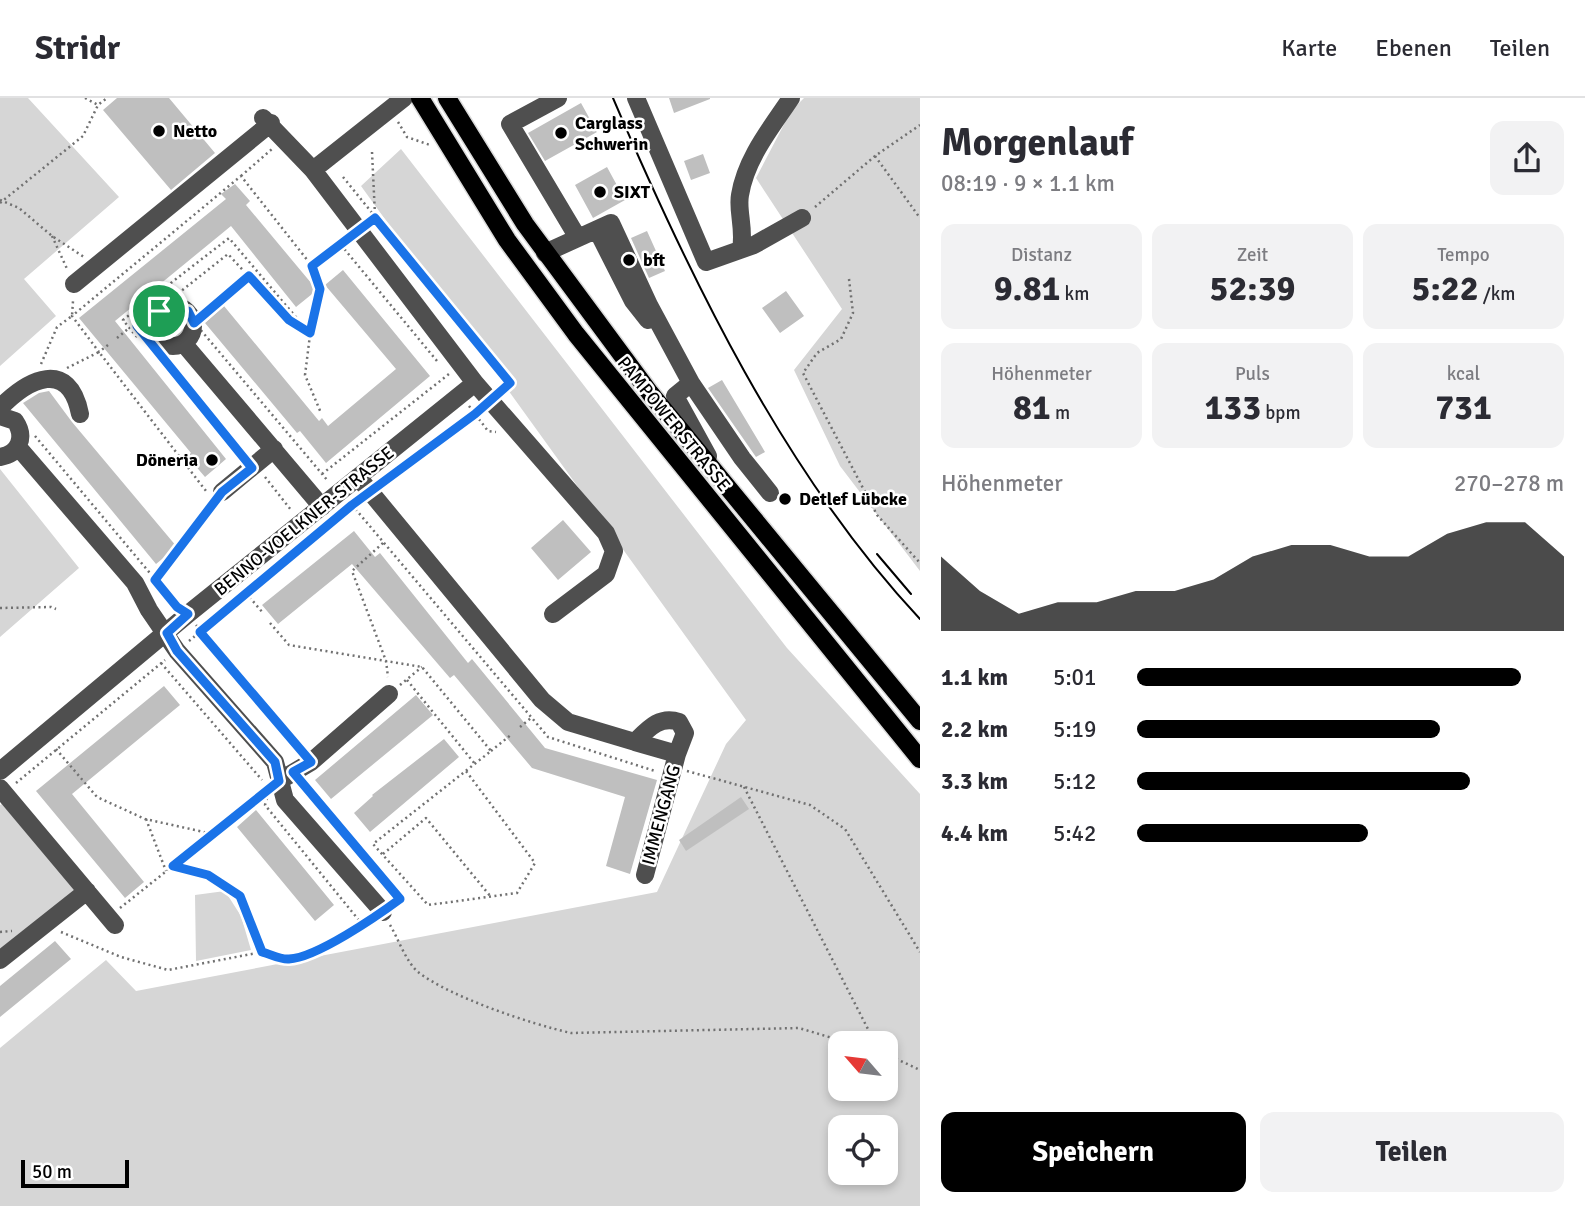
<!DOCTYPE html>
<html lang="de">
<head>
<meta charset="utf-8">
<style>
	body { margin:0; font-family:Signika,sans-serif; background:#f2f2f3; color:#2b2b33; height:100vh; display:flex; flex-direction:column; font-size:26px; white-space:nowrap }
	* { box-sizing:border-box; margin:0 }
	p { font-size:23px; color:#7c7c81 }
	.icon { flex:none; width:38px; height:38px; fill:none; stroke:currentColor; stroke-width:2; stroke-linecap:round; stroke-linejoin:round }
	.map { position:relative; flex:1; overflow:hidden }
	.sheet { display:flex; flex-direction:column; background:#fff; width:665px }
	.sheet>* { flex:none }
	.needle { width:46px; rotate:298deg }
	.controls { position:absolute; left:828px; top:933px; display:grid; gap:14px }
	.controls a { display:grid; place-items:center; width:70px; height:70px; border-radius:14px; background:#fff; box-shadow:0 4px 10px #0003; font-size:35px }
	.scale { position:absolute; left:21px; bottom:18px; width:108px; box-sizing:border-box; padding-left:7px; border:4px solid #000; border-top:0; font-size:19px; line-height:24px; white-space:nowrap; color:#000; -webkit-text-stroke:5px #fff; paint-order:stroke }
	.pin { position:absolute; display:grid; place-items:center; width:60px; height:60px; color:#fff; margin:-30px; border:4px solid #fff; border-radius:50%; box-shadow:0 2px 7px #0007 }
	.round { display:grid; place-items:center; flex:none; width:74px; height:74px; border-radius:14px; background:#f2f2f3 }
	.overview { display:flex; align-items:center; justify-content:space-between; height:119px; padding:0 21px }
	h1 { font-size:38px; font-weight:700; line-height:52px }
	.figures { display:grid; grid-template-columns:repeat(3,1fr); gap:10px; height:119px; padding:7px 21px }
	.figures div { display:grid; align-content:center; border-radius:14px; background:#f2f2f3; text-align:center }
	.figures b { font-size:35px; font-weight:700 }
	.figures small { font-size:19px; font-weight:400 }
	.figures p { font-size:19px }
	.chart { height:196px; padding:14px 21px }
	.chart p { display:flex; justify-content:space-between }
	.chart svg { width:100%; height:126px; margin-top:7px; fill:#000; opacity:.7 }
	.action { display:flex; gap:14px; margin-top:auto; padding:14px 21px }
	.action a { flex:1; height:80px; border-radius:14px; background:#000; color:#fff; font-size:28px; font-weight:700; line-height:80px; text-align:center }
	.action a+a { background:#f2f2f3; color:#2b2b33 }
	ul { padding:0 21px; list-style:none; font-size:23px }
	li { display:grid; grid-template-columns:112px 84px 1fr; align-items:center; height:52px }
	li i { height:18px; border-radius:9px; background:#000 }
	header { display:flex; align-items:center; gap:42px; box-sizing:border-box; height:98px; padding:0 35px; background:#fff; border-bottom:2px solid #e1e1e2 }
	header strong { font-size:33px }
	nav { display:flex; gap:38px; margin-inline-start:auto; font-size:24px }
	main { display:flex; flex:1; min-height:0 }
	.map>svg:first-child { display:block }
</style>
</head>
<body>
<header>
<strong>Stridr</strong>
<nav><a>Karte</a><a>Ebenen</a><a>Teilen</a></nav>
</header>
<main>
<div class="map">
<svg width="920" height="1108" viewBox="0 0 920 1108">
	<rect width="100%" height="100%" fill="#fff"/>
	<path fill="#d6d6d6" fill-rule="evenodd" d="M0,0H28L119,99L24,181L56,218L0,268Z
		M804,0H920V473L840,368L794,272L842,211L756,80L791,13Z
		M401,51L787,550L920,696V1108H0V950L106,862L136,893L657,794L726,646L746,622L361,88ZM840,945H886V990H840ZM840,1029H886V1074H840Z
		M0,371L79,470L0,539Z
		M2,706L75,792L0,851V707Z
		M225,793L241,818L251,852L196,863L195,797Z"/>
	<path fill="#bfbfbf" d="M117,0H169L215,55L171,92L103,12Z
		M669,0H710V1L674,15Z
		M581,5L597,34L545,63L528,35Z
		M703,56L710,75L691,82L684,63Z
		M607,69L625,102L593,120L575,87Z
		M235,86L250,103L246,107L317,192L296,209L231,128L115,223L226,361L205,379L187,358L191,355L79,220L226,101L221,96Z
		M647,133L665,173L649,180L631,140Z
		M343,172L430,278L326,365L300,333L297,335L205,225L224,208L319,323L322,320L328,328L396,271L325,187Z
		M786,193L804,218L780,235L762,210Z
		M722,282L765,354L756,359L708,290Z
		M49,293L72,324L177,449L156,466L23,305L39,295Z
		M563,422L591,454L558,482L531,450Z
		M354,433L375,459L380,455L468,565L472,561L545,650L657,682L630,776L606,768L625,699L532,670L454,577L450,580L352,466L278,526L262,507Z
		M164,588L180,607L72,696L144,784L125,800L36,693Z
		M416,597L433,617L331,701L315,682Z
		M444,641L459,659L370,734L354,715L373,698L372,697Z
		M741,699L749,711L686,753L679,742Z
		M256,712L334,807L315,823L237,729Z
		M55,843L71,861L0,919V888Z"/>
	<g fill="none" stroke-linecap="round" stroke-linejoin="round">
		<defs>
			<path id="major" d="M420,0L507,142L576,236L920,661
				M447,0L525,126L650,295L920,623"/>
		</defs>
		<use href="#major" stroke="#dbdbdb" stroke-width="21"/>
		<path stroke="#717171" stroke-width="2.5" stroke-dasharray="2 3.5" stroke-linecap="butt" d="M85,0L98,7
			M398,24L407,39L430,47
			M372,54L375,117
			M875,58L920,120
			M241,78L272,51
			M343,79L510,285L503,291
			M0,102L19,110L52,138L84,159
			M0,105L83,38L98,7L107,0
			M815,109L875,58L920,27
			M52,138L68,173
			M341,147L437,263
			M249,178L194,224L328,383
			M849,181L853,215L841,241L817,255L803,275L877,417L920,465
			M310,237L305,277L321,315
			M117,240L129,230
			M148,242L136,238L123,222L229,140L306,231
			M108,247L99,254L72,218L241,78L312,168L347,141
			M41,266L57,229L72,218L73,203
			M67,270L99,254L206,393
			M469,308L488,333L496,334
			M35,338L175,505
			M242,359L137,228L228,156L289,222L310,235L320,191L312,168
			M322,376L449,276
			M265,379L291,412
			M382,387L479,311
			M352,407L548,639L655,673
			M383,445L352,473L386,563L388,579
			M155,482L212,407
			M246,495L263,515
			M0,510L51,509L56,511
			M270,525L289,547L422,569L491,653L373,746L428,807L517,795L535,765L466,673
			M196,527L299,651
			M189,543L359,402
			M161,565L262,682
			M407,582L475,666
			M400,587L422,569
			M520,629L531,620
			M56,651L97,699L145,721L213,736
			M491,653L512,636
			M687,673L810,707L845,731L920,854
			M16,685L165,562
			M305,688L400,801L395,805
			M744,689L871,937L879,945
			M267,700L265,707L362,826
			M146,721L166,773
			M383,756L426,720L491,799
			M173,768L208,777L240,798L262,854L287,862L310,856L369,822
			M120,810L266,694
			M390,827C398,840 406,864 418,874C450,899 531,926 571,935L799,930L849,945
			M0,834L12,833
			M61,834L121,859L168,872L262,854
			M886,956L920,972"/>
		<path stroke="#4f4f4f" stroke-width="18" d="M404,0L313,72L475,285L606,435L614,453L606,476L553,516
			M558,0L510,26L578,140
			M636,0L706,164L754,147L802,120
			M263,20L313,72
			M597,132L633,203L648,222
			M741,151C745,131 737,113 740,97C746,60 771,30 791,0
			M545,155L611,125L649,207L691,285L675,298L708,358
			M74,186L271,25
			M153 228a20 20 0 1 1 40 0a20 20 0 1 1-40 0Z
			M184,246L322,409
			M691,285L742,360L770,395
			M0,310C28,281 69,260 80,316
			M0,318L15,323C26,339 19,356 0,359
			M18,349L135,485L149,512L177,553L275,664L285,702L383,814
			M358,379L542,602L568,624L635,644C648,631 660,617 679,624L685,635L677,656L635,644
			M222,394L274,351
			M0,673L188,516L475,285
			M279,683L311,664L389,596
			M0,690L115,827
			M645,777L677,656
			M0,862L87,793"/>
		<use href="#major" stroke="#000" stroke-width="18"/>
		<path stroke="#000" stroke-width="2" d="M613,0C690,180 785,377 920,521
			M877,456L911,496"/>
	</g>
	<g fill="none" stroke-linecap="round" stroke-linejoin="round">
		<defs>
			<path id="route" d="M375,120L510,285L475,316L352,407L200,534L311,664L293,674L400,801C377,818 316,860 289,861C281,862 270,856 262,854L240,798L208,777L173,768L279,683L275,664L177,553L167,535L188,516L177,509L155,482L222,394L252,370L137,228L170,208L188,213L194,225L249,178L289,222L310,235L320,191L312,168Z"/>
		</defs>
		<use href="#route" stroke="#fff" stroke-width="14"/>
		<use href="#route" stroke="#1a73e8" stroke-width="9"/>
	</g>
	<g fill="#000" stroke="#fff" stroke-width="2.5">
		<circle cx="159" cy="33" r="7"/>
		<circle cx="561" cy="35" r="7"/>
		<circle cx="600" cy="94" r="7"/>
		<circle cx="629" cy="162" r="7"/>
		<circle cx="212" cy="362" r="7"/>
		<circle cx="785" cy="401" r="7"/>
	</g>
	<g text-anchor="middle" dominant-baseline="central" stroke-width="5" stroke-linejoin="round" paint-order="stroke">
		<g font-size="18" font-weight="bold" fill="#000" stroke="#fff" text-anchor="start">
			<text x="575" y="25">Carglass<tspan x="575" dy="21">Schwerin</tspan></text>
			<text x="173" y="33">Netto</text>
			<text x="614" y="94">SIXT</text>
			<text x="643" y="162">bft</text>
			<text x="198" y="362" text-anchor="end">Döneria</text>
			<text x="799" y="401">Detlef Lübcke</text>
		</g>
		<g font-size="18" fill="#000" stroke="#fff">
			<text transform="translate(674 326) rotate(51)">PAMPOWER STRASSE</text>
			<text transform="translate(304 423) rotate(-39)">BENNO-VOELKNER-STRASSE</text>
			<text transform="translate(661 717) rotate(-75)">IMMENGANG</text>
		</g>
	</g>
</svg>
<div class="controls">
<a><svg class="needle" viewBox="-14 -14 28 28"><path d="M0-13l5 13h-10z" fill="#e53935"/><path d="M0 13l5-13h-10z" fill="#7c7c81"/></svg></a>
<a><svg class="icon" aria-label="locate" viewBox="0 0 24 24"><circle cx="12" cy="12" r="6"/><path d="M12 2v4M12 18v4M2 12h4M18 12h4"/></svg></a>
</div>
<div class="scale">50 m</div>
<div class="pin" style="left:159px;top:213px;background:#1e9e55"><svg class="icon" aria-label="arrive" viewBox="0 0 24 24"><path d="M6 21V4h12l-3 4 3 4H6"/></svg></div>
</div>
<section class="sheet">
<div class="overview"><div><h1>Morgenlauf</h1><p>08:19 · 9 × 1.1 km</p></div><a class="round"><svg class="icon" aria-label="share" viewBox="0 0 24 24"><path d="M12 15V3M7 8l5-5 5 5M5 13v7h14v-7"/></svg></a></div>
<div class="figures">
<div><p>Distanz</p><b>9.81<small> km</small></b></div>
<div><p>Zeit</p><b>52:39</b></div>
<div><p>Tempo</p><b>5:22<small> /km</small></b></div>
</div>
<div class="figures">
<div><p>Höhenmeter</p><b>81<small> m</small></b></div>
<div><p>Puls</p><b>133<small> bpm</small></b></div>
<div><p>kcal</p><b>731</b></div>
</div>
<div class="chart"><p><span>Höhenmeter</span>270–278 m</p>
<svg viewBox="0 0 160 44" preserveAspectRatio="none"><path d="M0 44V18L10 30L20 38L30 34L40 34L50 30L60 30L70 26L80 18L90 14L100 14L110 18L120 18L130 10L140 6L150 6L160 18V44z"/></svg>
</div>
<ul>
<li><b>1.1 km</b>5:01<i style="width:90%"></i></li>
<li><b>2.2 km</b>5:19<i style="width:71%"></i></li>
<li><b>3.3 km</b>5:12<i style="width:78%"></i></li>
<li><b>4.4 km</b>5:42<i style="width:54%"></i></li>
</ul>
<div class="action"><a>Speichern</a><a>Teilen</a></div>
</section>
</main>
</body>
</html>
